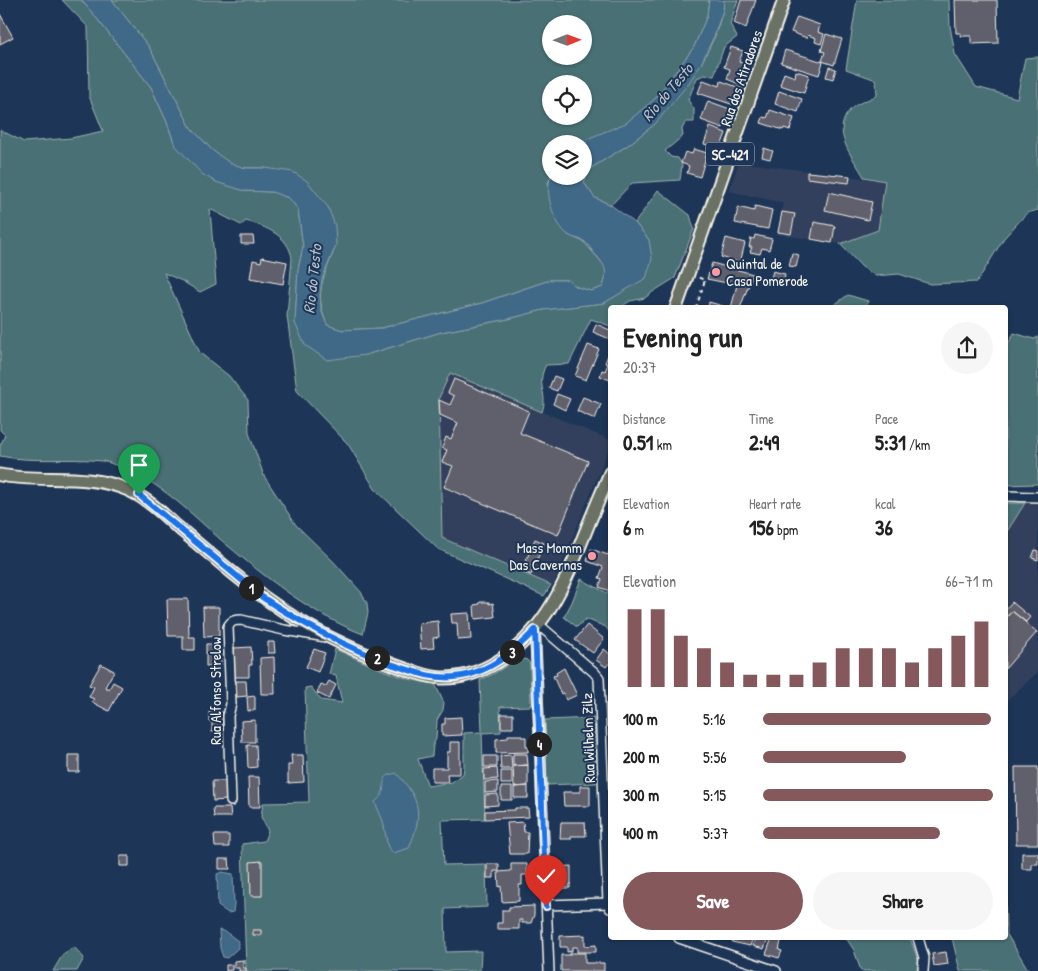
<!DOCTYPE html>
<html lang="en">
<head>
<meta charset="utf-8">
<style>
	body { margin:0; font-family:"Patrick Hand",sans-serif; background:#f6f6f6; color:#222; height:100vh; display:flex; flex-direction:column; font-size:19px; white-space:nowrap }
	* { box-sizing:border-box; margin:0 }
	p { font-size:16px; color:#767676 }
	.icon { flex:none; width:28px; height:28px; fill:none; stroke:currentColor; stroke-width:2; stroke-linecap:round; stroke-linejoin:round }
	.map { position:relative; flex:1; overflow:hidden }
	.panel { position:absolute; left:608px; top:305px; width:400px; height:635px; display:flex; flex-direction:column; background:#fff; border-radius:5px; box-shadow:0 1px 4px #0004 }
	.panel>* { flex:none }
	.needle { width:32px; rotate:89deg }
	.fabs { position:absolute; left:542px; top:15px; display:grid; gap:10px }
	.fabs a { display:grid; place-items:center; width:50px; height:50px; border-radius:50%; background:#fff; box-shadow:0 1px 4px #0004; font-size:25px }
	.pin { position:absolute; display:grid; place-items:center; width:42px; height:42px; color:#fff; margin:-51px -21px; border-radius:50% 50% 50% 0; rotate:-45deg; box-shadow:0 0 5px #0007 }
	.pin .icon { rotate:45deg }
	.km { position:absolute; width:25px; height:25px; margin:-12px; border-radius:50%; background:#222; color:#fff; font-size:14px; line-height:25px; text-align:center }
	.round { display:grid; place-items:center; flex:none; width:52px; height:52px; border-radius:26px; background:#f6f6f6 }
	.summary { display:flex; align-items:center; justify-content:space-between; height:85px; padding:0 15px }
	h1 { font-size:28px; font-weight:700; line-height:38px }
	.figures { display:grid; grid-template-columns:repeat(3,1fr); gap:8px; height:85px; padding:5px 15px }
	.figures div { display:grid; align-content:center }
	.figures b { font-size:21px; font-weight:700 }
	.figures small { font-size:14px; font-weight:400 }
	.figures p { font-size:14px }
	.chart { height:140px; padding:10px 15px }
	.chart p { display:flex; justify-content:space-between }
	.chart svg { width:100%; height:90px; margin-top:5px; stroke:#85585c; stroke-width:6 }
	.cta { display:flex; gap:10px; margin-top:auto; padding:10px 15px }
	.cta a { flex:1; height:58px; border-radius:30px; background:#85585c; color:#fff; font-size:20px; font-weight:700; line-height:58px; text-align:center }
	.cta a+a { background:#f6f6f6; color:#222 }
	ul { padding:0 15px; list-style:none; font-size:16px }
	li { display:grid; grid-template-columns:80px 60px 1fr; align-items:center; height:38px }
	li i { height:12px; border-radius:6px; background:#85585c }
	.map>svg:first-child { display:block }
</style>
</head>
<body>
<div class="map">
<svg width="1038" height="971" viewBox="0 0 1038 971">
	<rect width="100%" height="100%" fill="#1d3557"/>
	<filter id="ink" filterUnits="userSpaceOnUse"><feTurbulence type="fractalNoise" baseFrequency=".02" numOctaves="2"/><feDisplacementMap in="SourceGraphic" scale="10" xChannelSelector="R" yChannelSelector="G"/><feConvolveMatrix kernelMatrix="1 2 1 2 8 2 1 2 1" color-interpolation-filters="sRGB"/></filter>
	<g filter="url(#ink)">
		<path fill="#31415d" d="M739,162L885,181L878,230L840,244L777,234L783,203L729,191Z
			M450,373L610,440V446L553,585L442,538L439,398Z
			M1025,503H1038V672L1005,702V535Z"/>
		<path fill="#4a7175" stroke="#9fb1ae" fill-rule="evenodd" d="M62,0H81L91,11L151,87L167,122L175,145L216,181L245,191L273,192L289,198L298,209L303,247L298,270L295,323L365,355L441,332L508,319L542,310L604,303L622,292L649,240L635,223L658,190L690,215L694,229L675,278L651,293L645,298L630,301L621,307L610,308V326L591,319L569,364L546,365C535,385 549,393 542,412L450,373L439,398L442,538L551,585L544,596L438,549L375,489L348,444L297,391L287,316L292,258C288,235 266,227 246,221L241,225L210,209L216,284L200,292L182,281L164,273L200,353L229,376L248,400L249,433L264,476L296,525L333,561L361,592L367,603L368,613L363,634C315,616 266,578 227,545C196,519 166,486 127,470C119,467 110,462 102,461C68,457 34,463 0,456V446L5,435L0,430V130L24,142L71,138L103,131L89,96L88,27Z
			M112,0H709L707,16L694,47L656,98L627,123L600,135L575,144H551V176L548,183L568,235L584,242L605,266L606,276L603,287L591,291L577,287L568,280H550L482,303L382,328L342,330L327,325C313,291 324,278 336,245L265,168H245L230,164L213,151L191,128L149,47ZM551,24H584V56H551ZM551,84H584V116H551Z
			M724,0H738L730,24L737,37L724,47L714,76L704,75L697,78L688,100L694,109V122H686L682,129L683,136L665,151L671,157L678,158L682,165L680,180L632,183L611,205L595,198L584,183L586,175L591,168L628,145L655,124L701,64L715,36L723,10Z
			M857,0H949L950,26L955,54L976,87L1017,98L1025,58L1038,57V210L1027,213L1004,238L977,282L930,284L899,274L876,276L862,267L840,244L878,230L885,181L864,177C853,157 830,132 850,110C856,103 869,100 877,95L876,80L846,69Z
			M848,295L868,301L866,307H831Z
			M1014,333L1034,339L1038,337V484L1005,485V350Z
			M1005,503H1025L1005,535Z
			M581,579L607,593L610,592V633L606,627L586,619L577,627L564,617L572,602Z
			M335,649C367,663 399,680 435,684L444,703L443,710L437,720L436,739L433,745L432,756L418,759L428,786L452,782L463,774L464,767V733L482,732L480,680L493,674L519,658L527,660L530,664L531,706L500,707L501,732L482,733L485,819L442,820L444,865L486,864L487,907L445,909L446,952L481,951L480,971H246L242,844L264,841L268,831L261,817L263,803L309,802L305,688L311,687L321,700L342,703L336,676L329,674Z
			M594,718L596,783L547,785L545,720Z
			M1005,893L1006,933L1029,971H960L952,938H1005Z
			M846,938H910L918,960L917,971H861L854,950Z
			M74,947L84,958L77,971H53L63,954Z"/>
		<path fill="#406787" stroke="#889eae" d="M81,0H112L149,47L191,128L213,151L230,163L245,168H265L293,172L307,181L328,207L335,226L336,245L322,279L320,295L321,310L327,325L342,330L382,328L482,303L550,280H568L577,287L591,291L603,287C608,270 606,266 594,253C591,249 588,244 584,241C578,238 571,238 566,233C553,221 544,192 551,176H584V144H575L626,123L656,98L694,47L707,16L709,0H724L723,10L714,36L701,64L688,84L655,124L628,145L591,168L586,175L584,183L595,198L611,205L635,223L649,240L652,259L646,278L604,303L543,310L508,319L441,332L365,355L327,360L305,345L295,323L298,270L303,247L298,209L289,198L272,192L245,191L216,182L202,174L175,145L167,122L151,87L91,11Z
			M396,773C421,799 423,815 409,848L393,853L388,847L383,821L375,802C377,800 380,798 381,796C388,785 377,777 396,773Z
			M222,872L233,874L234,904L233,912L228,913L218,906L217,874Z
			M219,930L226,932L238,941V948L227,958L223,957L220,948Z"/>
		<path fill="#615e6c" stroke="#f4f1e8" d="M741,0H756L746,28L734,23Z
			M955,0H997L998,43L971,44V36H961V33H956Z
			M0,14L13,37L0,44Z
			M797,17L820,25L818,32L824,34L821,44L815,42L816,38L808,35L807,38L791,32Z
			M826,34L842,39L834,65L822,61L825,52L821,51Z
			M731,47L743,51L739,62L748,65L741,85L727,79L730,69L724,67Z
			M785,50L823,62L819,75L781,63Z
			M829,67L836,69L833,79L826,77Z
			M796,71L809,75L804,93L780,85L784,73L795,77Z
			M703,80L720,86L721,81L743,89L737,106L698,93Z
			M779,91L802,99L798,112L775,104Z
			M708,101L730,109L723,128L701,120Z
			M770,110L794,118L790,130L784,128L783,130L761,123L763,117L767,118Z
			M710,127L726,133L720,149L704,144Z
			M764,148L773,151L770,159L762,157Z
			M694,149L707,153L700,177L687,173L689,166L681,163L685,152L692,154Z
			M807,172L850,176L849,183L807,178Z
			M829,192L872,202L868,220L825,210Z
			M755,206L772,210L768,229L735,223L738,207L754,211Z
			M782,212L795,214L791,234L778,232Z
			M814,222L835,226L832,243L811,239Z
			M755,235L772,239L769,250L762,248L760,254L750,252L752,247H749L751,238L754,239Z
			M241,236H253L254,244H241Z
			M726,238L745,243L740,263L721,257Z
			M792,253L799,255L796,267L789,266Z
			M262,257L287,262L283,284L250,278L253,260L261,262Z
			M712,263L753,274L740,308H731L737,285L707,279Z
			M773,271L785,274L784,281L771,278Z
			M709,302L726,307V308H708Z
			M596,324L610,330V339L593,332Z
			M588,345L599,349L586,380L575,376Z
			M608,355L610,356V380L600,376L602,370L605,371L608,364L605,363Z
			M554,376L562,379L557,391L549,388Z
			M454,379L529,411L520,433L588,461L558,535L444,487L453,466L442,462L447,450L442,448L446,437L451,439L458,423L440,415L439,400L450,405L454,396L448,393Z
			M557,394L570,399L565,410L553,404Z
			M583,397L601,404L595,419L577,411Z
			M535,539L544,543L534,567L525,563Z
			M591,549L608,555L610,549V591L599,587L602,579L599,578L603,567L587,561Z
			M1035,550L1038,551V560L1032,558Z
			M525,563L534,567L531,575L522,571Z
			M167,599H188L189,637H195V650H183V636H168Z
			M480,602H489V604L493,603L495,617L475,619L474,605L480,604Z
			M1012,602L1030,617L1026,622L1012,611L1005,619V610Z
			M203,607H219V636L204,637Z
			M1012,611L1037,632L1005,669V619Z
			M469,613L471,639L458,640L457,623H452L451,614Z
			M438,621L439,637L433,638L434,648L421,649L419,623Z
			M587,625L604,639L593,653L575,640Z
			M268,642H274L275,653H268Z
			M206,644H218V649H220L221,665L206,666Z
			M251,647L252,665H249V677H235L234,648Z
			M314,649L325,653L318,672L306,667Z
			M604,649L610,654V662L606,667L596,660Z
			M274,657L275,694H261L260,658Z
			M101,664L114,671L105,687L109,689L113,682L122,687L109,711L92,702L94,699L89,697L94,687L89,685Z
			M564,668L577,695L566,700L563,693L561,694L553,676L557,675L556,673Z
			M236,681H246L247,696L237,697Z
			M329,681L336,685L329,699L317,693L321,684L326,686Z
			M255,696V710L248,711L247,697Z
			M209,712H223V731L212,732V721H209Z
			M501,714H513V728H501Z
			M461,717L462,735L442,736V724H445V718Z
			M255,720V742H242L241,721Z
			M508,735H521V737H526V747H528V752L496,753V739L508,738Z
			M450,742H460V774H447L448,782H432V768H447V752H450Z
			M247,745H256L257,767L248,768Z
			M513,754H527L528,765L513,766Z
			M68,755H79V772H68Z
			M291,755H303L304,782L288,783V765H292Z
			M511,755L512,769H501L500,756Z
			M484,756H497V767H484Z
			M528,765V786L514,787L513,766Z
			M1015,767H1038V844H1016Z
			M497,768L498,779L484,780V769Z
			M501,771H512V784H501Z
			M248,777H259L260,807H249Z
			M212,781H226L227,800L213,801Z
			M498,781V792L485,793V782Z
			M528,786V798H514V787Z
			M580,786H590V806H564L563,792H580Z
			M501,787H512V800H501Z
			M498,794V805L485,806V795Z
			M213,808H230L231,817H214Z
			M515,808H528L529,817L485,819V811L515,810Z
			M523,822L524,832H528L527,854H510L507,823Z
			M561,822H585L586,836H571V839H560Z
			M214,835H229V847H215Z
			M1022,853H1038V864H1032V869H1022Z
			M120,856H129V866H120Z
			M219,859H229L230,869H219Z
			M262,861V896H251L250,862Z
			M487,864H499V871H494V878H487Z
			M511,864H527V875H522V885H519V901L502,902L501,886L499,887L498,872L511,871Z
			M571,866V884H570V888H559V884H557V867Z
			M534,906V915L531,923H522V920H519V929H497V923H502V910H509V907Z
			M253,930H261V935H253Z
			M585,935V946L596,945V952H577V947H572V951L567,952V947H560V936Z
			M733,938H753L750,946L732,942Z
			M755,938H768L764,949L753,946Z
			M772,938L781,941L779,950L782,951L779,958L766,954Z
			M946,952L948,964L934,966L932,954Z
			M570,953H585V963H604V971H561V955H570Z
			M243,960V968H246V971H239V968H234V961Z
			M226,965H232V970L226,971Z"/>
		<g fill="none" stroke-linecap="round" stroke-linejoin="round">
			<defs>
				<path id="minor" d="M1005,496L1038,497
					M539,625L594,672L599,678L608,903L610,908
					M535,630L549,971
					M231,801L228,716L231,704L228,627C231,621 234,620 241,620L284,630L326,637
					M546,905L608,903
					M679,938L776,971
					M918,938L924,958L923,971"/>
				<path id="major" d="M676,308L784,0
					M0,475C42,483 87,472 128,490C146,498 161,512 175,525C200,545 223,566 248,585C288,617 333,642 381,660C400,667 421,676 441,678C461,679 480,672 497,662C548,631 568,576 589,523C596,506 603,490 610,473"/>
			</defs>
			<use href="#minor" stroke="#f4f1e8" stroke-width="12"/>
			<use href="#major" stroke="#f4f1e8" stroke-width="15"/>
			<path stroke="#f4f1e8" stroke-width="2" stroke-dasharray="4 4" stroke-linecap="butt" d="M696,308L705,280L697,277"/>
			<use href="#minor" stroke="#1d3557" stroke-width="9"/>
			<use href="#major" stroke="#6b7165" stroke-width="11"/>
		</g>
	</g>
	<g fill="none" stroke-linecap="round" stroke-linejoin="round" filter="url(#ink)">
		<defs>
			<path id="route" d="M139,495L262,597C304,625 344,646 391,664C414,672 437,681 462,676C491,671 515,651 535,630L546,906"/>
		</defs>
		<use href="#route" stroke="#fff" stroke-width="10"/>
		<use href="#route" stroke="#1a73e8" stroke-width="6"/>
	</g>
	<g fill="#ff9aa2" stroke="#1d3557" stroke-width="2">
		<circle cx="716" cy="272" r="5"/>
		<circle cx="592" cy="556" r="5"/>
	</g>
	<g text-anchor="middle" dominant-baseline="central" stroke-width="4" stroke-linejoin="round" paint-order="stroke">
		<rect fill="#1d3557" stroke="#b4b9bc" stroke-width="1" x="706" y="142.5" width="48" height="23" rx="4"/>
		<g font-size="14" font-weight="bold" fill="#f4f1e8">
			<text x="730" y="154">SC-421</text>
		</g>
		<g font-size="15" fill="#f4f1e8" stroke="#1d3557">
			<text transform="translate(741 78) rotate(-71)">Rua dos Atiradores</text>
			<text transform="translate(215 691) rotate(-90)">Rua Alfonso Strelow</text>
			<text transform="translate(588 738) rotate(-92)">Rua Wilhelm Zilz</text>
		</g>
		<g font-size="15" fill="#f4f1e8" stroke="#1d3557" text-anchor="start">
			<text x="726" y="263">Quintal de<tspan x="726" dy="17">Casa Pomerode</tspan></text>
			<text x="582" y="547" text-anchor="end">Mass Momm<tspan x="582" dy="17">Das Cavernas</tspan></text>
		</g>
		<g font-size="16" font-style="italic" fill="#b5c1c6" stroke="#1d3557">
			<text transform="translate(667 92) rotate(-50)">Rio do Testo</text>
			<text transform="translate(312 279) rotate(-84)">Rio do Testo</text>
		</g>
	</g>
</svg>
<div class="fabs">
<a><svg class="needle" viewBox="-14 -14 28 28"><path d="M0-13l5 13h-10z" fill="#e53935"/><path d="M0 13l5-13h-10z" fill="#767676"/></svg></a>
<a><svg class="icon" aria-label="locate" viewBox="0 0 24 24"><circle cx="12" cy="12" r="6"/><path d="M12 2v4M12 18v4M2 12h4M18 12h4"/></svg></a>
<a><svg class="icon" aria-label="layers" viewBox="0 0 24 24"><path d="M12 4l9 5-9 5-9-5zM3 14l9 5 9-5"/></svg></a>
</div>
<div class="pin" style="left:139px;top:495px;background:#1e9e55"><svg class="icon" aria-label="arrive" viewBox="0 0 24 24"><path d="M6 21V4h12l-3 4 3 4H6"/></svg></div>
<div class="pin" style="left:546px;top:906px;background:#d93025"><svg class="icon" aria-label="check" viewBox="0 0 24 24"><path d="M5 12l5 5 9-10"/></svg></div>
<b class="km" style="left:251px;top:588px">1</b>
<b class="km" style="left:377px;top:658px">2</b>
<b class="km" style="left:512px;top:652px">3</b>
<b class="km" style="left:539px;top:744px">4</b>
<section class="panel">
<div class="summary"><div><h1>Evening run</h1><p>20:37</p></div><a class="round"><svg class="icon" aria-label="share" viewBox="0 0 24 24"><path d="M12 15V3M7 8l5-5 5 5M5 13v7h14v-7"/></svg></a></div>
<div class="figures">
<div><p>Distance</p><b>0.51<small> km</small></b></div>
<div><p>Time</p><b>2:49</b></div>
<div><p>Pace</p><b>5:31<small> /km</small></b></div>
</div>
<div class="figures">
<div><p>Elevation</p><b>6<small> m</small></b></div>
<div><p>Heart rate</p><b>156<small> bpm</small></b></div>
<div><p>kcal</p><b>36</b></div>
</div>
<div class="chart"><p><span>Elevation</span>66–71 m</p>
<svg viewBox="0 0 160 44" preserveAspectRatio="none"><path d="M5 44V6M15 44V6M25 44V19M35 44V25M45 44V32M55 44V38M65 44V38M75 44V38M85 44V32M95 44V25M105 44V25M115 44V25M125 44V32M135 44V25M145 44V19M155 44V12"/></svg>
</div>
<ul>
<li><b>100 m</b>5:16<i style="width:99%"></i></li>
<li><b>200 m</b>5:56<i style="width:62%"></i></li>
<li><b>300 m</b>5:15<i style="width:100%"></i></li>
<li><b>400 m</b>5:37<i style="width:77%"></i></li>
</ul>
<div class="cta"><a>Save</a><a>Share</a></div>
</section>
</div>
</body>
</html>
